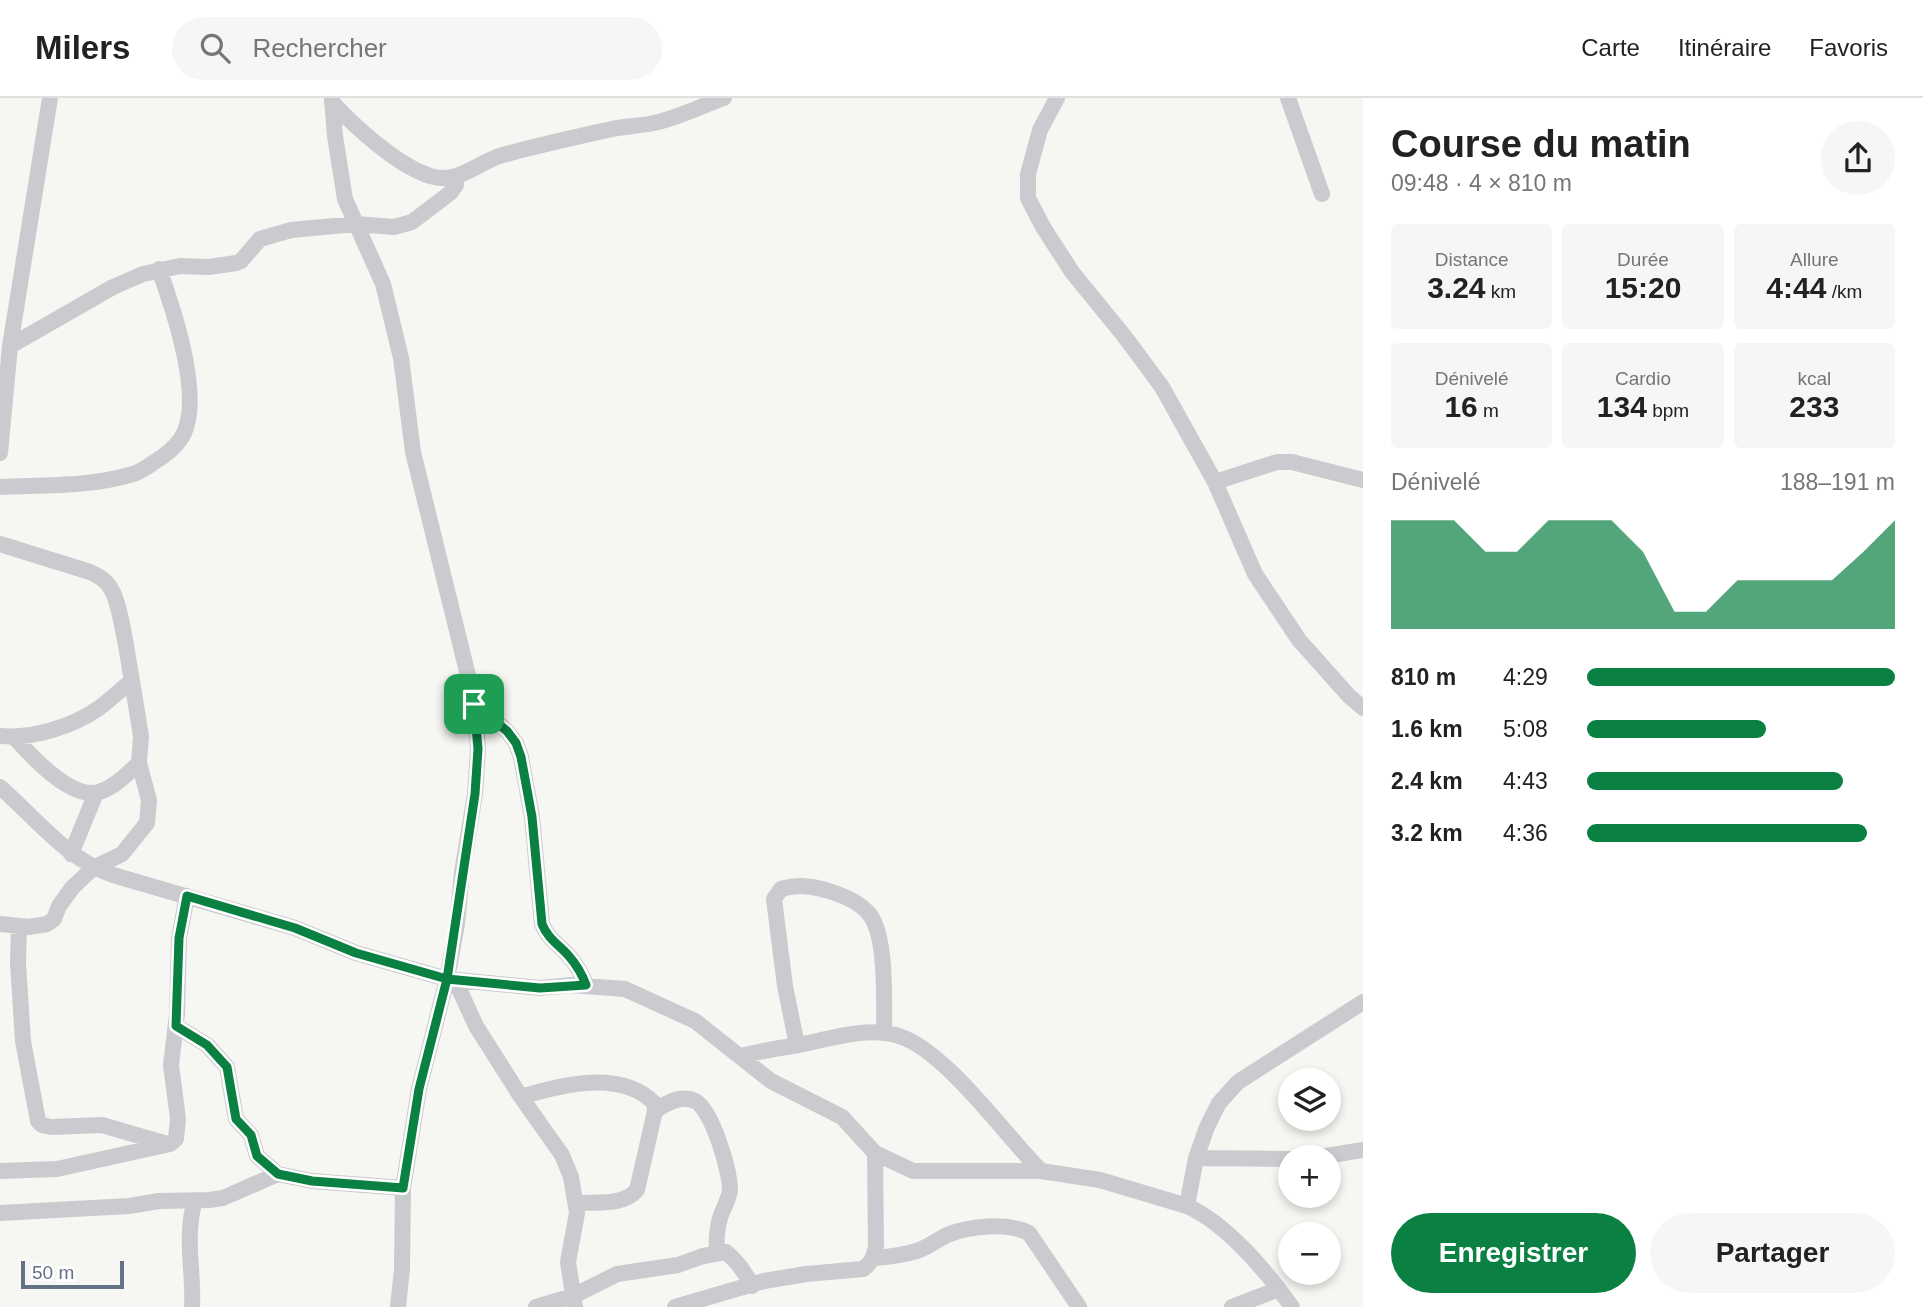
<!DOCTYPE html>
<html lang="fr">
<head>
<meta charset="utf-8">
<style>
	body { margin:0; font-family:Arial,sans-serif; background:#f6f6f6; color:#222; height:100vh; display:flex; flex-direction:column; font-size:26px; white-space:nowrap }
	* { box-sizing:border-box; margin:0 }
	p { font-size:23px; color:#767676 }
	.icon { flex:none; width:38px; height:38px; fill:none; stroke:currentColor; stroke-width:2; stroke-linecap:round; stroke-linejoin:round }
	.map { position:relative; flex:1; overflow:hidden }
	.panel { display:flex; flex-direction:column; background:#fff; width:560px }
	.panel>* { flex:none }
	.controls { position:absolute; left:1278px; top:970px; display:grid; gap:14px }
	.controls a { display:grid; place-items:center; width:63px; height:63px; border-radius:50%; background:#fff; box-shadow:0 4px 10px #0003; font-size:35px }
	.scale { position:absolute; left:21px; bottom:18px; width:103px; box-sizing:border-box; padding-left:7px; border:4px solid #647286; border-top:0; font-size:19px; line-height:24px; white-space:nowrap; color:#647286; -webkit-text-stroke:5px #fff; paint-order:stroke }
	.pin { position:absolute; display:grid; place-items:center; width:60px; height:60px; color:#fff; margin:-30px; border-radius:14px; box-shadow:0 4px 10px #0006 }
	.round { display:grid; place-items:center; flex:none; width:74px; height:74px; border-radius:37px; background:#f6f6f6 }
	.head { display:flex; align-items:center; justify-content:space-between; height:119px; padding:0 28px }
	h1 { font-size:38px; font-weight:600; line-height:52px }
	.figures { display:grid; grid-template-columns:repeat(3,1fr); gap:10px; height:119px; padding:7px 28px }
	.figures div { display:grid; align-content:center; border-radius:7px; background:#f6f6f6; text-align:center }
	.figures b { font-size:30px; font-weight:600 }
	.figures small { font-size:19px; font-weight:400 }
	.figures p { font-size:19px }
	.chart { height:196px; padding:14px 28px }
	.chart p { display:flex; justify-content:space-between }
	.chart svg { width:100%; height:126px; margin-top:7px; fill:#0b8043; opacity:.7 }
	.button { display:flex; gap:14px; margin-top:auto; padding:14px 28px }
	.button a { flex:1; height:80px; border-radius:42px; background:#0b8043; color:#fff; font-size:28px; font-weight:600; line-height:80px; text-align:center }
	.button a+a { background:#f6f6f6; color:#222 }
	ul { padding:0 28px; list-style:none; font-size:23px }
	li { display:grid; grid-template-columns:112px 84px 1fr; align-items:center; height:52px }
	li i { height:18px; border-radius:9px; background:#0b8043 }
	header { display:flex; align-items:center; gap:42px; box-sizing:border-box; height:98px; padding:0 35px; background:#fff; border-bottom:2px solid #e0e0e0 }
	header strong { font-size:33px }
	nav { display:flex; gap:38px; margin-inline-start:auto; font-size:24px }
	.search { width:490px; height:63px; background:#f6f6f6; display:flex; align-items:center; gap:18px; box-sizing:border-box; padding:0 24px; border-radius:38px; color:#767676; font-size:26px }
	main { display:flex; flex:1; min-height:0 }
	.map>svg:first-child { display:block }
</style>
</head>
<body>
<header>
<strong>Milers</strong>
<div class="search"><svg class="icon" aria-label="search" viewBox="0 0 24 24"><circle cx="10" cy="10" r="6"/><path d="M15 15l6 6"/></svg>Rechercher</div>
<nav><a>Carte</a><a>Itinéraire</a><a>Favoris</a></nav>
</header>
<main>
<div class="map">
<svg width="1363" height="1209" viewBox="0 0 1363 1209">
	<rect width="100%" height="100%" fill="#f6f7f3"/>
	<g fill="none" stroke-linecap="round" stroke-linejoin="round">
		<path stroke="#c9cbcf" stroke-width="16" d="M332,0L335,38L345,101L383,186L401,260L413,354L475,606L478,651L475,696L462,774L457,826L447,881L419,991L403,1090L402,1171L398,1209
			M1057,0L1040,32L1028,76V100L1043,129L1072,174L1125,239L1162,289L1215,384L1255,476L1299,542L1349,598L1363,610
			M1288,0L1322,96
			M332,4C355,29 401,71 434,79C460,85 480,63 503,57C539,47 576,39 612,31C626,28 640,28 654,25C678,20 701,8 724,0
			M10,248L113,189L143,176L180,168L209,169L236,165L241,163L260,141L291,132L356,126L394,129L412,124L450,95L456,87V80
			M0,355L10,248L50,0
			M1215,384L1277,364H1292L1363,382
			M0,389C44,387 90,389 133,376C141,374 148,368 156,363C164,358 174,350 180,342C206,306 173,210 159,171
			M0,446L90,474C99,478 106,482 111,491C121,506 128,562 132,583C121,591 110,602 99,610C72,629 32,641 0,638
			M475,606L507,633L516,645L521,659L532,719L542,826C548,841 558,846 568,857C576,866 582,876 586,887
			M14,639C31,658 71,702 99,694C115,689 127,676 139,665L141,638L132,583
			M0,689C37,721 66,761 113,777L295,830L356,855L447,881L540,890L571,887L625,891L695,923L771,983L842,1019L875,1055L913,1073H1041L1100,1082L1187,1108C1227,1126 1267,1174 1292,1209
			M71,756L96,695
			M0,826L29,829L47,826L54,821L59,808L72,790L93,770L122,756L147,725L149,702L139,665
			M19,828L18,865L23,943L38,1023L42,1027L51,1029L102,1027L164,1045
			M455,882L476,928L521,999L562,1057L571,1079L577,1115L568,1164L575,1209
			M176,928L207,947L227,969L236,1021L251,1037L257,1058L278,1076L312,1083L403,1090
			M797,947L785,888L774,801L781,791C798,786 812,788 829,793C844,798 860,804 870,817C887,839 884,907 884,935
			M741,958C760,953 779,950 799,947C831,941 865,928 899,938C946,953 1004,1036 1041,1073
			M521,999C560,987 621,971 654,1005L655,1013L637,1092C623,1108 597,1104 577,1105
			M655,1013C666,1005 681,996 695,1003C712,1011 730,1073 730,1092C729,1101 724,1109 721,1117C717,1129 716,1142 717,1155
			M1320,1059L1363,1052
			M1196,1060L1290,1061
			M0,1073L57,1071L170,1046L176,1041L178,1021L171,967L177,916L179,840L187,798
			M1187,1108L1196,1060L1207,1029L1219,1005L1238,984L1363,904
			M0,1115L129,1108L159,1103L209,1102L223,1100L278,1076
			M874,1160C889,1159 903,1157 917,1153C928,1149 937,1142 947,1137C969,1128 1007,1124 1029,1135L1079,1209
			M192,1209C194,1174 184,1137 195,1103
			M536,1209L573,1198L617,1176L678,1167L703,1158L726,1154C738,1164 745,1174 752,1188
			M675,1209L764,1183L806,1176L863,1171C872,1165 874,1158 876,1148L875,1055
			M1232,1209L1279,1191"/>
	</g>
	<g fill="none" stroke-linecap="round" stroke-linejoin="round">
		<defs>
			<path id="route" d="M474,606L478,651L475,696L447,881L356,855L295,830L187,798L179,840L176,928L207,947L227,969L236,1021L251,1037L257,1058L278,1076L312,1083L403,1090L419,991L447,881L540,890L586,887C582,876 576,866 568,857C558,846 548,841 542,826L532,719L521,659L516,645L507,633L474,606"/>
		</defs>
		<use href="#route" stroke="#fff" stroke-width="14"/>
		<use href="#route" stroke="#0b8043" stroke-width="9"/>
	</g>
</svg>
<div class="controls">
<a><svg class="icon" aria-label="layers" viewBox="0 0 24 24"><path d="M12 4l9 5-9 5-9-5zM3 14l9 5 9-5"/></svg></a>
<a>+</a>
<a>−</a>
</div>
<div class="scale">50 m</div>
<div class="pin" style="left:474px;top:606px;background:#1e9e55"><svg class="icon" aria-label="arrive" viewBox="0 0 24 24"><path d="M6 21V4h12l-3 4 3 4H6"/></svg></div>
</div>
<section class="panel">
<div class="head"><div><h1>Course du matin</h1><p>09:48 · 4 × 810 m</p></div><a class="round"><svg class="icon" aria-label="share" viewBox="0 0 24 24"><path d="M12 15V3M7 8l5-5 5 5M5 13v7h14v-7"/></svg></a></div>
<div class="figures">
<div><p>Distance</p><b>3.24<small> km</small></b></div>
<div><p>Durée</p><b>15:20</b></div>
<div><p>Allure</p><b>4:44<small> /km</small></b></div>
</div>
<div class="figures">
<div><p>Dénivelé</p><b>16<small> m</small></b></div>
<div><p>Cardio</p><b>134<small> bpm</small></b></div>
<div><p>kcal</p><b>233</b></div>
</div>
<div class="chart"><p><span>Dénivelé</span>188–191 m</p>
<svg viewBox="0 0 160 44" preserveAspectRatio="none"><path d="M0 44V6L10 6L20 6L30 17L40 17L50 6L60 6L70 6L80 17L90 38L100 38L110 27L120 27L130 27L140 27L150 17L160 6V44z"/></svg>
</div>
<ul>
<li><b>810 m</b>4:29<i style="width:100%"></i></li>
<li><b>1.6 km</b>5:08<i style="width:58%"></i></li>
<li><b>2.4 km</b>4:43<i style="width:83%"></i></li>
<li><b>3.2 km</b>4:36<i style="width:91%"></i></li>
</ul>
<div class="button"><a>Enregistrer</a><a>Partager</a></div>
</section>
</main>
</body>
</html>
